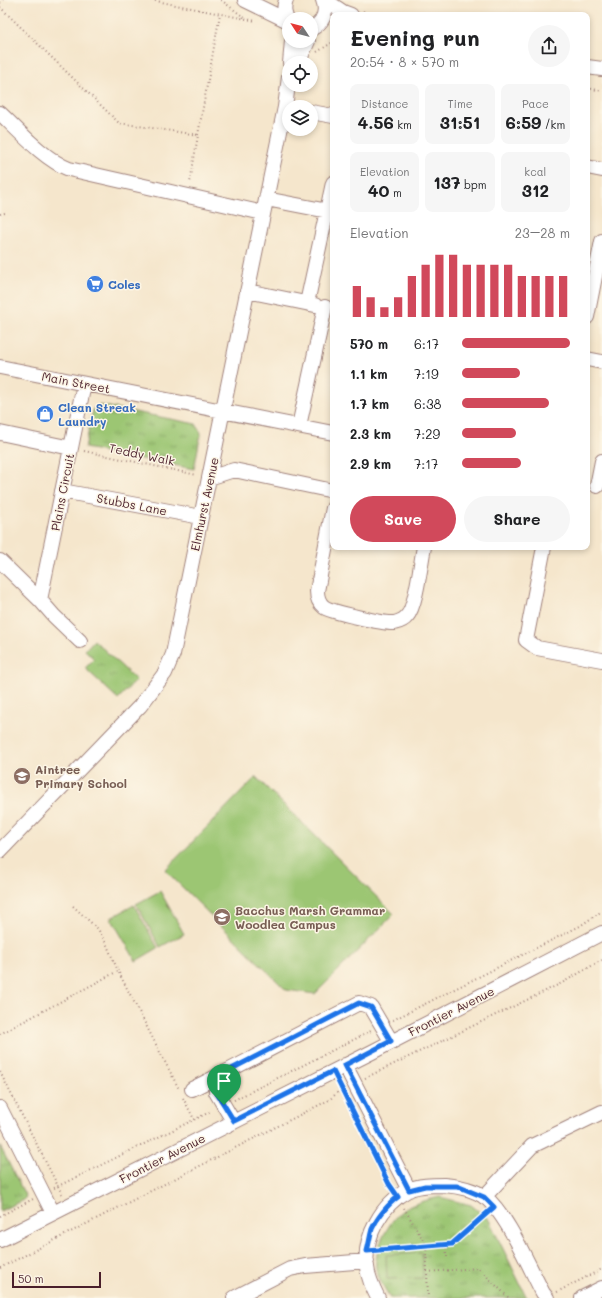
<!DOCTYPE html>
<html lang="en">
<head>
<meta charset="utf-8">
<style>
	body { margin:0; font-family:Mali,sans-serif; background:#f6f6f6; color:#202124; height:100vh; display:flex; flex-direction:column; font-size:15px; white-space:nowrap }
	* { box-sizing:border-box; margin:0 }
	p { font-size:13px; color:#757577 }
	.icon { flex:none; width:22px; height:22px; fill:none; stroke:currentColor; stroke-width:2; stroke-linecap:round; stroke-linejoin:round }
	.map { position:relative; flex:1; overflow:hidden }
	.panel { position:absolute; left:330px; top:12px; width:260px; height:538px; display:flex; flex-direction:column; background:#fff; border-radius:8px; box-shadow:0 2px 6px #0003 }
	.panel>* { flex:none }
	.needle { width:26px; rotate:306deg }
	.fabs { position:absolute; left:282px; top:12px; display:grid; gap:8px }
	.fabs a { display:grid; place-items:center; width:36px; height:36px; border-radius:50%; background:#fff; box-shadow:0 2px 6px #0003; font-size:20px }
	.scale { position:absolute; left:12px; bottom:10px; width:89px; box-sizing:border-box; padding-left:4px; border:2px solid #4a1f2b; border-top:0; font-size:11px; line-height:14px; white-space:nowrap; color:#4a1f2b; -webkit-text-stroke:3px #fcf5e5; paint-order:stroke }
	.pin { position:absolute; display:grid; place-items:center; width:34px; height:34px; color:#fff; margin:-41px -17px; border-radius:50% 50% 50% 0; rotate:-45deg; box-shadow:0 0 4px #0007 }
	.pin .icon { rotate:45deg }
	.round { display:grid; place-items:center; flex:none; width:42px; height:42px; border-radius:21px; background:#f6f6f6 }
	.overview { display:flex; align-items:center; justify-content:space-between; height:68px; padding:0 20px }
	h1 { font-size:22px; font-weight:700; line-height:30px }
	.stats { display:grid; grid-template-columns:repeat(3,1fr); gap:6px; height:68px; padding:4px 20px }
	.stats div { display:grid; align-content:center; border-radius:8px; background:#f6f6f6; text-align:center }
	.stats b { font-size:17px; font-weight:700 }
	.stats small { font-size:11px; font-weight:400 }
	.stats p { font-size:11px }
	.chart { height:112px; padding:8px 20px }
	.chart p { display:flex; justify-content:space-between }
	.chart svg { width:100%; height:72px; margin-top:4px; stroke:#d1495b; stroke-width:6 }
	.action { display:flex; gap:8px; margin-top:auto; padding:8px 20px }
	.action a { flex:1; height:46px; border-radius:24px; background:#d1495b; color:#fff; font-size:16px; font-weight:700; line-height:46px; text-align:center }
	.action a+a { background:#f6f6f6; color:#202124 }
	ul { padding:0 20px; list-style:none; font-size:13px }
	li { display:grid; grid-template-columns:64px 48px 1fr; align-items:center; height:30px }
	li i { height:10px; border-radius:5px; background:#d1495b }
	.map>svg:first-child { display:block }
</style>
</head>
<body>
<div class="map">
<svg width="602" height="1298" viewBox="0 0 602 1298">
	<defs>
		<pattern id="grass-tufts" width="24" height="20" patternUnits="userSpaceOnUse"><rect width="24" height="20" fill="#9cc673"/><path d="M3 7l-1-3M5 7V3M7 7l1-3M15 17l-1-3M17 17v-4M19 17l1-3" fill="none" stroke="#81a05f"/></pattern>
	</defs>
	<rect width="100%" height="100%" fill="#fcf5e5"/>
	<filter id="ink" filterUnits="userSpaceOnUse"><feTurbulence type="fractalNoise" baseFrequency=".025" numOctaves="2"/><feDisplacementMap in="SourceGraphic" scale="8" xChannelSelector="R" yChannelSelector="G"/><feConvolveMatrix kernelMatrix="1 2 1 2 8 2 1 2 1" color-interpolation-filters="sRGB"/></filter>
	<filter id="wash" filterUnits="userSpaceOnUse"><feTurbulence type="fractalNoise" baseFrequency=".012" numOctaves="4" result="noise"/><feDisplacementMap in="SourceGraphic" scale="16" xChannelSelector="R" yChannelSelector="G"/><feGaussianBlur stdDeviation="0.9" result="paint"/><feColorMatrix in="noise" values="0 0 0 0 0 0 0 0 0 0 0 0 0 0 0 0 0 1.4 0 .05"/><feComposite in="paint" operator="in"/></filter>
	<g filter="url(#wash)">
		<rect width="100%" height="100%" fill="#f5e6cc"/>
		<path fill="url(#grass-tufts)" stroke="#73724f" d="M99,405L196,424L201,433L194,469L85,448L93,409Z
			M94,640L136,680L118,699L85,668L94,659L85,650Z
			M0,1146L26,1197L23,1200L0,1211Z
			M440,1197L471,1205L489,1220L527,1298H390C386,1290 380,1282 377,1273C371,1255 388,1221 403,1210C414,1203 427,1200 440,1197Z"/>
		<path fill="#9cc673" stroke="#73724f" d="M256,777L394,914L315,994L286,990L165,870Z
			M160,891L184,934L160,947L136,904Z
			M134,905L158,948L136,961L111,918Z
			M422,1253L423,1278L387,1279L386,1255Z"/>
	</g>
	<g filter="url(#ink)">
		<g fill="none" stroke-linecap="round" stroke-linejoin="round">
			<defs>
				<path id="minor" d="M245,0L288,21
					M286,0C283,9 284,15 289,23
					M325,0L343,12L351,15
					M311,29C323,23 328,13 323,0
					M290,63L292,41
					M298,63L308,41
					M587,67L602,69
					M311,112L333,116
					M0,113C19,131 45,160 69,169L263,213
					M587,167L602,170
					M266,199L333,212
					M247,291L315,305
					M307,303L333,183
					M587,317L602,241
					M587,359L602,362
					M0,367L333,433
					M299,426L325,307
					M0,433L71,448
					M209,478L234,470L333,491
					M597,486L602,461
					M62,491L201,517
					M333,508L317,591C317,597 319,603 324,607C331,612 385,624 394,623C399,622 404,620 407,616C416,607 421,561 424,547
					M544,547L526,640L537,648L602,660
					M0,561L40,600L84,384
					M40,600L54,616L80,641
					M0,851L140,706L165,673L173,654L285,107L289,77
					M345,1065L409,1190
					M192,1089L218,1076
					M0,1108L53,1213
					M233,1121L216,1092L218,1076L359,1003L371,1007L391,1041
					M484,1197L532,1146L602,1112
					M0,1240L372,1052L602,933
					M234,1298L290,1269L305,1266L367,1261
					M378,1298C373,1288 368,1278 367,1267C363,1237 382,1204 408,1190C418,1185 433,1185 444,1185C457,1186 473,1189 485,1197C507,1214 529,1267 543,1293L547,1298
					M582,1298L602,1288"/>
			</defs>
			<use href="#minor" stroke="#a0827c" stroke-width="16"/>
			<path stroke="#a0827c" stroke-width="2" stroke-dasharray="1 3" stroke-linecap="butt" d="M151,0L256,21
				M221,0L245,18
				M0,3L3,0
				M0,7L119,123L198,135L190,183
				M363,11L368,15
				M317,52L333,42
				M587,88L602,91
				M198,135L220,14
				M0,214L5,213
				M84,451L197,475
				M73,906L98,929L106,943L118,971
				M393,1020L580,926L602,911
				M0,1034L118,971L179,1089
				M0,1072L62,1194
				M365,1078L562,983L602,960
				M183,1098L194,1119
				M234,1100L371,1031
				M347,1101L390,1186
				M54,1188L212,1111
				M404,1208L426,1245L428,1298
				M0,1216L33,1199
				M446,1244L447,1258
				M380,1250L452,1244L485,1215
				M0,1268L329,1100L343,1088
				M427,1272L478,1268L509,1298
				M557,1292L602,1269"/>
			<use href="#minor" stroke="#fff" stroke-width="14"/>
		</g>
	</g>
	<g fill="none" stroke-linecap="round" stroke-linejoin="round" filter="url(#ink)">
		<defs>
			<path id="route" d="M359,1003L371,1007L391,1041L345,1065L409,1190L425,1186H457L484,1197L494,1207L452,1244L367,1251C369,1244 370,1236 372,1229C377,1218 388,1204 398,1197L389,1184L333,1071L234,1121L216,1092L218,1076Z"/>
		</defs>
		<use href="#route" stroke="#fff" stroke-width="8"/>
		<use href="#route" stroke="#1a73e8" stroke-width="5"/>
	</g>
	<defs>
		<symbol id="supermarket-disc" viewBox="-11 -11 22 22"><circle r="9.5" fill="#3f7fe0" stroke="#fcf5e5"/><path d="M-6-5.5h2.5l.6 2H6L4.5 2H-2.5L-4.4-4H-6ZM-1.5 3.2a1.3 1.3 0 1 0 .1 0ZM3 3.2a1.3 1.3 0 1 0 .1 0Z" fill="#fff"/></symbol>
		<symbol id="shop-disc" viewBox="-11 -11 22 22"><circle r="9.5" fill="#3f7fe0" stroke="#fcf5e5"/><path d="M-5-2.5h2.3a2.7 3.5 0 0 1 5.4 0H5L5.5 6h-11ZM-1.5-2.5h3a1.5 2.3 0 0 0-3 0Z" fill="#fff"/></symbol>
		<symbol id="school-disc" viewBox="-11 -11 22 22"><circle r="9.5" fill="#8d6e63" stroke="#fcf5e5"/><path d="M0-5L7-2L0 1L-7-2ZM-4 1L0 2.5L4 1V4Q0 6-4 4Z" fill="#fff"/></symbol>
	</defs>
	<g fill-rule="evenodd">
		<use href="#supermarket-disc" x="85" y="274" width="20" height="20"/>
		<use href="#shop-disc" x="35" y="404" width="20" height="20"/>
		<use href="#school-disc" x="12" y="766" width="20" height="20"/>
		<use href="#school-disc" x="212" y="907" width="20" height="20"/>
	</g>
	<g text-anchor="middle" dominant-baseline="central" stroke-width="3" stroke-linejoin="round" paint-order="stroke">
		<g font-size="12" font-weight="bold" fill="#366cbe" stroke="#fcf5e5" text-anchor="start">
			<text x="108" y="284">Coles</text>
			<text x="58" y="407">Clean Streak<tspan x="58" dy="14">Laundry</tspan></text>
		</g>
		<g font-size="12" fill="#4a1f2b" stroke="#fcf5e5">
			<text transform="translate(76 382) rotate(11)">Main Street</text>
			<text transform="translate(142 454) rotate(12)">Teddy Walk</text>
			<text transform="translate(62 492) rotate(-79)">Plains Circuit</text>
			<text transform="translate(132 504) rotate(11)">Stubbs Lane</text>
			<text transform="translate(204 504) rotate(-78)">Elmhurst Avenue</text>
			<text transform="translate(451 1011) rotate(-27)">Frontier Avenue</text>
			<text transform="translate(162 1158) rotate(-27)">Frontier Avenue</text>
		</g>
		<g font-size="12" font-weight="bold" fill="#785e54" stroke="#fcf5e5" text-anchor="start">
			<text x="35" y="769">Aintree<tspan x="35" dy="14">Primary School</tspan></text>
			<text x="235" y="910">Bacchus Marsh Grammar<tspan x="235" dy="14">Woodlea Campus</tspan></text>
		</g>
	</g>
</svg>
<div class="fabs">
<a><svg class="needle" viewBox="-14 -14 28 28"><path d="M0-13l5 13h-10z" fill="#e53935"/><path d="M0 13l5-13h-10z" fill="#757577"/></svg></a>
<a><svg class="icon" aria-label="locate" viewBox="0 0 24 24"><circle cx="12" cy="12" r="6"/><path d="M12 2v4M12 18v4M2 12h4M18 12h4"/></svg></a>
<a><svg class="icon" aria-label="layers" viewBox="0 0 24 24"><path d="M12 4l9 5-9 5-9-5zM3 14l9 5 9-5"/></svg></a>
</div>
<div class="scale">50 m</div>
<div class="pin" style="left:224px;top:1105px;background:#1e9e55"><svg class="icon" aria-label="arrive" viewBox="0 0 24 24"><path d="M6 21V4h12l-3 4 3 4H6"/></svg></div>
<section class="panel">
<div class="overview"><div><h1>Evening run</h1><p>20:54 · 8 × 570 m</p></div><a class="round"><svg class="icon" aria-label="share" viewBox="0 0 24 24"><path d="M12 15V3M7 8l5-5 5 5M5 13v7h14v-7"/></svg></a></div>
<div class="stats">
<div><p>Distance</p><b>4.56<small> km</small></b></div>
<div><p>Time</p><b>31:51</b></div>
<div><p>Pace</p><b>6:59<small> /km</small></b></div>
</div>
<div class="stats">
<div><p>Elevation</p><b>40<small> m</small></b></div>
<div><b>137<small> bpm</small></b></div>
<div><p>kcal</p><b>312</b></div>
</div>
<div class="chart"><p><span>Elevation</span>23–28 m</p>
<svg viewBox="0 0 160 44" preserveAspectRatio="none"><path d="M5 44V25M15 44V32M25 44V38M35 44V32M45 44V19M55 44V12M65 44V6M75 44V6M85 44V12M95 44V12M105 44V12M115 44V12M125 44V19M135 44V19M145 44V19M155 44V19"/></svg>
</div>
<ul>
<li><b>570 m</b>6:17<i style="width:100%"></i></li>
<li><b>1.1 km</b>7:19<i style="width:54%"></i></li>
<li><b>1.7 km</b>6:38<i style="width:81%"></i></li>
<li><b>2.3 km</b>7:29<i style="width:50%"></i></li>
<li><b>2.9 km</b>7:17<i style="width:55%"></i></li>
</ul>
<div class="action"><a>Save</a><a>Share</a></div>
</section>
</div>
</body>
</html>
